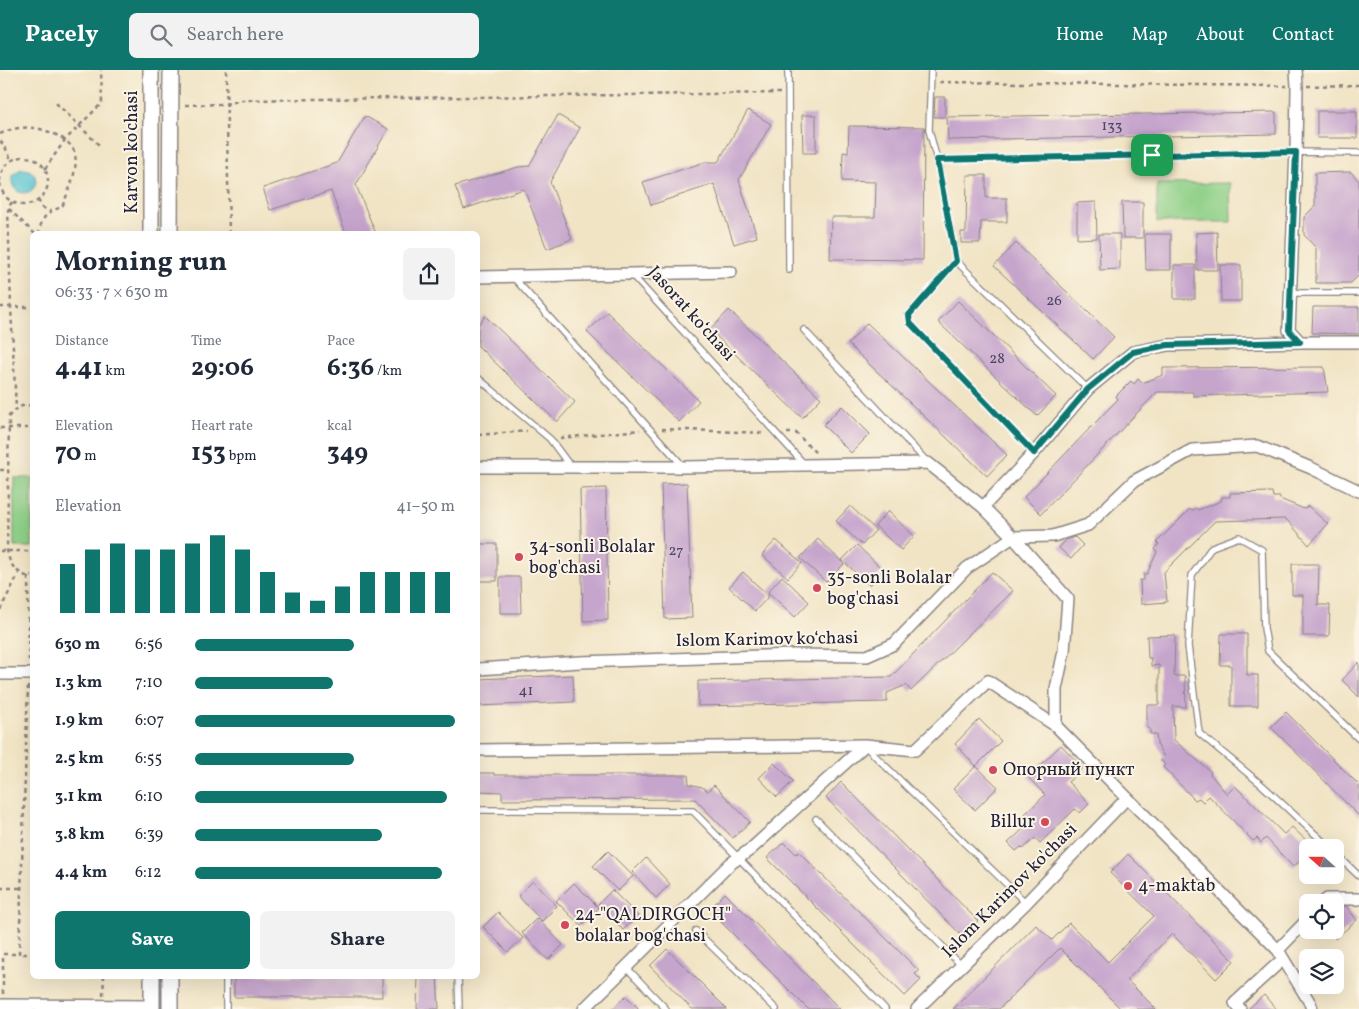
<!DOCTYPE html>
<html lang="en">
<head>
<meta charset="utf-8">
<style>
	body { margin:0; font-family:Vollkorn,serif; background:#f2f2f3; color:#1f2937; height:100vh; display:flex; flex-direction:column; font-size:19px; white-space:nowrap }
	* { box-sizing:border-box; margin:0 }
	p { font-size:16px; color:#747a83 }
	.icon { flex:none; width:28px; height:28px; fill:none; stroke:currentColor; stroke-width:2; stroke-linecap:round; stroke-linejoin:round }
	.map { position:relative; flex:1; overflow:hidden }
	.side { position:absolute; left:30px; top:161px; width:450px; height:748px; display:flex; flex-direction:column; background:#fff; border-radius:8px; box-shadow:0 5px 20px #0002 }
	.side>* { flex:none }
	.needle { width:32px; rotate:291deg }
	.tools { position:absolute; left:1299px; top:769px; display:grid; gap:10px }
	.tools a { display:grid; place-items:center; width:45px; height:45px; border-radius:8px; background:#fff; box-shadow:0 5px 20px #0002; font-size:25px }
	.pin { position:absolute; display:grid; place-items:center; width:42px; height:42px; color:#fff; margin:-21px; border-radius:10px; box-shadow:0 2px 8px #0006 }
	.round { display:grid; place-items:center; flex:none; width:52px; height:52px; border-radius:8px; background:#f2f2f3 }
	.headline { display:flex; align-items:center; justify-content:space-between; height:85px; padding:0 25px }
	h1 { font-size:28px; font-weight:700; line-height:38px }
	.stats { display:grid; grid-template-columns:repeat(3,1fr); gap:8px; height:85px; padding:5px 25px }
	.stats div { display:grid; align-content:center }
	.stats b { font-size:25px; font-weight:700 }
	.stats small { font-size:14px; font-weight:400 }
	.stats p { font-size:14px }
	.chart { height:140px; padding:10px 25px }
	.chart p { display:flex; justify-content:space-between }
	.chart svg { width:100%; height:90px; margin-top:5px; stroke:#0f766e; stroke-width:6 }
	.primary-button { display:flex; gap:10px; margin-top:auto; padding:10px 25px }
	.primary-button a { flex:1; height:58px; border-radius:8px; background:#0f766e; color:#fff; font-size:20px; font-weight:700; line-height:58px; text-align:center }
	.primary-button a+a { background:#f2f2f3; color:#1f2937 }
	ul { padding:0 25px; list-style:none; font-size:16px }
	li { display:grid; grid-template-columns:80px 60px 1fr; align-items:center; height:38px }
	li i { height:12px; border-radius:6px; background:#0f766e }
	header { display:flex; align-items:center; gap:30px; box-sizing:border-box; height:70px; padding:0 25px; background:#0f766e; color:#fff }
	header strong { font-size:24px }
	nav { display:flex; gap:28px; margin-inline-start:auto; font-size:18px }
	.search { width:350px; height:45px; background:#f2f2f3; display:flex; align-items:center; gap:12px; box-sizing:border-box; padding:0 18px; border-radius:8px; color:#747a83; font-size:19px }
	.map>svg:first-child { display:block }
</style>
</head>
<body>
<header>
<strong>Pacely</strong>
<div class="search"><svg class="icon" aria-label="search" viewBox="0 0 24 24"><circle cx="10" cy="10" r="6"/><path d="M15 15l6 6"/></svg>Search here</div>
<nav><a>Home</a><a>Map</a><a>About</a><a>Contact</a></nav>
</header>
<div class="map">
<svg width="1359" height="939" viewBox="0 0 1359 939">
	<rect width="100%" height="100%" fill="#fcf5e5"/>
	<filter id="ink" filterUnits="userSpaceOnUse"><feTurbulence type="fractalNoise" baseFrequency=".02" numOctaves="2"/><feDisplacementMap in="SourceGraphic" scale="10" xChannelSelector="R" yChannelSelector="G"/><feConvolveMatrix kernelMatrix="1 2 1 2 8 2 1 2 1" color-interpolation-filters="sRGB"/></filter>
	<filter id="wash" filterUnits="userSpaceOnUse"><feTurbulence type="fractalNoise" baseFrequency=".0096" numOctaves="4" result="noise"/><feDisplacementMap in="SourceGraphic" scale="20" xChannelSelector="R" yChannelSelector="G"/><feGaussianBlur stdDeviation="1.12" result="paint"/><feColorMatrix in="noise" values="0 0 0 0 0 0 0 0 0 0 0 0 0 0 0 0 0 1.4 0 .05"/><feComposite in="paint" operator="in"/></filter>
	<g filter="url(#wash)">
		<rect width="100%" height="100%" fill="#f1e4c5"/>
		<path fill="#8fd088" stroke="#587962" d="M1230,113L1231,152H1157V114Z
			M14,408H32V477H14Z"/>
		<path fill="#58c4d1" stroke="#3d7386" d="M12 111a12 12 0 1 1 24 0a12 12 0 1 1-24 0Z"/>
		<g id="blocks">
			<path fill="#c6a5cd" d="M935,27H945V47H934Z
				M748,40L771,54L739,110L757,167L734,174L714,114L651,135L643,112L705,92H718Z
				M1317,41H1357V68H1317Z
				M1276,42V64L948,70L947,47Z
				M558,45L580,58L550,112L572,169L547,179L524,119L464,139L455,116L518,97L529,96Z
				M802,45H816V83H803Z
				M365,46L388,59L356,115L376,164H346L331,121L270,140L263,118L337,93Z
				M849,56L924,57L923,190L830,189L831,147H875L876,112L842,111L843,82L848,83Z
				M1351,102L1359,111V205L1351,213H1316V178L1304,165V147L1315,136V103Z
				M967,105H986V128H1007V152H981L980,173H961V162H966Z
				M1096,132L1097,168L1077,169V133Z
				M1122,132H1143V168H1123Z
				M1217,162L1218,200H1197L1196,163Z
				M1099,164H1120V199L1100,200Z
				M1145,164H1171V200H1146Z
				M1016,173L1114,267L1093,289L994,196Z
				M1174,195H1195V229H1174Z
				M1220,195H1241V231H1221Z
				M958,231L1056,326L1037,346L938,252Z
				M1313,237H1359V264L1312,263Z
				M729,240L821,328L802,348L710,260Z
				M607,242L699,331L679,352L587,262Z
				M485,246L575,332L557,352L478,276V255Z
				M867,253L1007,385L987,406L848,274Z
				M1324,297L1328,322L1193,326V322H1157L1041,444L1024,427L1118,329L1116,326L1131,311L1134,314L1138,309L1142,313L1163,305V298Z
				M842,336L870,364L851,383L823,355Z
				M687,413L692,548L665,549L661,414Z
				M606,418L608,550L583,551L580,419Z
				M1272,422L1273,427H1280V429L1304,439L1308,436L1328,454L1309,475L1286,449L1215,451L1164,502L1167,532L1141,534L1140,510H1144V504H1147L1157,482L1155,479L1159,474L1157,472L1190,439L1192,441L1196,438L1198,440L1221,431L1222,427H1230V423Z
				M850,436L876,460L862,475L836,451Z
				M888,441L914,466L901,480L875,456Z
				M1075,467L1083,475L1071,489L1059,478L1066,470Z
				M818,469L844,494L826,512L800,488Z
				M776,470L802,493L788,508L762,485Z
				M478,474H497V511H478Z
				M857,475L883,500L869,515L842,490Z
				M1292,494H1319L1318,535H1330L1329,566H1303V525H1292Z
				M743,502L769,526L755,541L729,517Z
				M992,502L1013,521L911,621L906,615L887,623V632L698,636V611L891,607Z
				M782,506L809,532L795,547L768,522Z
				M500,507H520L521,543H500Z
				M1221,564H1247V605H1258V636H1231V595H1220Z
				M1175,565L1174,606H1185L1186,637L1173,636L1174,670L1211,702L1210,704L1227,724L1235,716L1284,764L1292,757L1308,772V784L1293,797L1266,768L1261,773L1257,768L1253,771L1209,726L1203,732L1199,728L1195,730L1163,697L1165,695L1161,690L1164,687L1157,674L1156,664H1150V659L1147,658V635H1159V595L1151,596V588H1148L1147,566Z
				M1359,592V627L1342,610Z
				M573,605L574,632L478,636V609Z
				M1286,642L1359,715V746L1271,657Z
				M979,649L1001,671L976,696L955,674Z
				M1061,675L1083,698L1068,712L1089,734L1080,743L1075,739L1040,773L1035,768L1023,779L1021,777L1016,781L1008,773L1032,751L1025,744L1045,725L1028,707Z
				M774,693L793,711L777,727L759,708Z
				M976,696L998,717L975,740L953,719Z
				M478,703H494V705H688L689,714L702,717L708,721L714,715L750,752L733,768L695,729L502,730V722L478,721Z
				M841,712L978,851L963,867L826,728Z
				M784,772L796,784L799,782L919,901L915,904L921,910L905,926L767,788Z
				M608,781L633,806L618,821L593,796Z
				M1128,784L1234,891L1216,909L1172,864L1127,910L1156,939H1121L1060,878L999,939H953L1036,855L1052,870L1069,853L1108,892L1154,846L1110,803Z
				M646,788L670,814L656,828L632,802Z
				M533,811L557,836L542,851L518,826Z
				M574,813L599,838L581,856L556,831Z
				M612,820L638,846L623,860L598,834Z
				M725,823L840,939H808L709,840Z
				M1338,836H1346L1357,850L1335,869V839Z
				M498,842L523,868L508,882L483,857Z
				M537,848L563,875L548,890L522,863Z
				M667,879L727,939H692L650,896Z
				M234,906H382V927H234Z
				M418,906H437L439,939H417Z
				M1264,925L1276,939H1248Z
				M626,926L639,939H612Z"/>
		</g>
	</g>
	<g filter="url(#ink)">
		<use href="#blocks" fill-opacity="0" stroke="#8a8380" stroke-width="1"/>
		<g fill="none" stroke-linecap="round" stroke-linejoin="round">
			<defs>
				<path id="lane" d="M788,0L789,200
					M931,0L929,60L937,90L956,191L909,245L910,253L1034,383
					M937,90L1296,82L1359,83
					M956,191L1088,319
					M632,205L804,394
					M514,208L683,396
					M1291,223H1359
					M804,260L928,393
					M478,308L550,369L570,396
					M866,677L1026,833
					M478,740L693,741L885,939
					M816,749L961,895
					M1330,778L1262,715L1199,663L1188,576L1192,505L1212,477L1239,467L1262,480L1264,558L1268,581L1359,669
					M1335,783L1359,806
					M696,861L776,939
					M626,897L666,939
					M226,906V939
					M458,906L459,939"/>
				<path id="street" d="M1296,0L1297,16L1296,82L1289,260L1300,272H1359
					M478,207L731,202
					M478,397H684L928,393L983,437L1013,467L1068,529L1064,581L1056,619V656L1278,880
					M983,437L1034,383L1088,319L1133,282L1168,275L1300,272
					M478,599L580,592L794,585L867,586L894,574L967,498L1013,467L1053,466L1088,455L1134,411L1192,380L1257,376L1311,398L1359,421
					M0,604H32
					M478,680L865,675L915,680L988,611L1056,656
					M1324,832L1327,829H1359
					M1308,849L1278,880L1310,933L1312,939
					M0,935L152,936
					M584,939L730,794L751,779L865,675
					M917,939L1026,833L1127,728
					M1240,939L1235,933L1283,889"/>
				<path id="secondary" d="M151,164V0
					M170,164L171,0
					M152,906V939
					M170,906V939"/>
			</defs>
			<use href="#lane" stroke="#8a8380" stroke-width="8"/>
			<use href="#street" stroke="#8a8380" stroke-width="14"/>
			<use href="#secondary" stroke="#8a8380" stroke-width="18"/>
			<path stroke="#8a8380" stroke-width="2.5" stroke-dasharray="4 4" stroke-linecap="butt" d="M226,0L229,164
				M940,12L1287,16
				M1307,16L1359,15
				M56,33L101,77
				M185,35L226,34L242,30L780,23
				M0,64C21,54 40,56 60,67C65,70 72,75 74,81C80,97 68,122 62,137C46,142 41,148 39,164
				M0,71L4,75L12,91
				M0 111a24 24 0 1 1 48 0a24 24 0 1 1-48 0Z
				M45,99L65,70L102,33L101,0
				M38,130L43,138L51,141
				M12,132L8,138L11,237L16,339
				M9,139L35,164
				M0,237H32
				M32,336C22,333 16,339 9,346L7,480C10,496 14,500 28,507L32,506
				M0,358H32
				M662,359L764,363
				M787,363H796L816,383
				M478,365L527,361
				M560,368L640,360
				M0,400H8
				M0,481H32
				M28,507L29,593
				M0,540L19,503
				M28,616L19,884H32
				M0,818H21
				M3,924V884H19
				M103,925L104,906"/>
			<use href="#lane" stroke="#fff" stroke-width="5.5"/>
			<use href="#street" stroke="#fff" stroke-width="11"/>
			<use href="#secondary" stroke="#fff" stroke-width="15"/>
		</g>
	</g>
	<g fill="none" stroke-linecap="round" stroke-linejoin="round" filter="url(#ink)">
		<defs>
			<path id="route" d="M1296,82L1289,260L1300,272L1168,275L1133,282L1088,319L1034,383L910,253L909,245L956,191L937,90Z"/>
		</defs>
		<use href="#route" stroke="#fff" stroke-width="10"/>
		<use href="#route" stroke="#0f766e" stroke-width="6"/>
	</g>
	<g fill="#d1495b" stroke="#fcf5e5" stroke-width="2">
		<circle cx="519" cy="487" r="5"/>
		<circle cx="817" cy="518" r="5"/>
		<circle cx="993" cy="700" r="5"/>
		<circle cx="1045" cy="752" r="5"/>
		<circle cx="1128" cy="816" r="5"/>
		<circle cx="565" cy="855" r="5"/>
	</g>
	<g text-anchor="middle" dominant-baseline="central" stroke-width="4" stroke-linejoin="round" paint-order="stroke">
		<g font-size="15" fill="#4b4360">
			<text x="1112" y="56">133</text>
			<text x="1054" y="231">26</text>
			<text x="997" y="289">28</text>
			<text x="676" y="481">27</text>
			<text x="526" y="621">41</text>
		</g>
		<g font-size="18" fill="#22223b" stroke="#fcf5e5">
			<text transform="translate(132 82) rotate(-90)">Karvon ko'chasi</text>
			<text transform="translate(691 244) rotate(48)">Jasorat ko‘chasi</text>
			<text transform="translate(767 570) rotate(-1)">Islom Karimov ko‘chasi</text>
			<text transform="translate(1010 821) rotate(-45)">Islom Karimov ko'chasi</text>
		</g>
		<g font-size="18" fill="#22223b" stroke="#fcf5e5" text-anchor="start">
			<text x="529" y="477">34-sonli Bolalar<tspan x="529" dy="21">bog'chasi</tspan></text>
			<text x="827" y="508">35-sonli Bolalar<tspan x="827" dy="21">bog'chasi</tspan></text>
			<text x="1003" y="700">Опорный пункт</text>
			<text x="1035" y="752" text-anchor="end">Billur</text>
			<text x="1138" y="816">4-maktab</text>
			<text x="575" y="845">24-"QALDIRGOCH"<tspan x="575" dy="21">bolalar bog'chasi</tspan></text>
		</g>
	</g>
</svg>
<div class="tools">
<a><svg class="needle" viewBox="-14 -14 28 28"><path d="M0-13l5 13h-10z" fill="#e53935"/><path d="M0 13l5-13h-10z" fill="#747a83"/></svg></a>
<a><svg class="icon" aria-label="locate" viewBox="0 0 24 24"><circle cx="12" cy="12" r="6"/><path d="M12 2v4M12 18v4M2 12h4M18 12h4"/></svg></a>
<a><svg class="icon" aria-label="layers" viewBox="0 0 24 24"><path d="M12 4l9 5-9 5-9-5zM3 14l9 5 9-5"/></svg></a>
</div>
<div class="pin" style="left:1152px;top:85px;background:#1e9e55"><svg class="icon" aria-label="arrive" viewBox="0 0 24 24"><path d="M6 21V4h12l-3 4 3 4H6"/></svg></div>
<section class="side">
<div class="headline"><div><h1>Morning run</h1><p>06:33 · 7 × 630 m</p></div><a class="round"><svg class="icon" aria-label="share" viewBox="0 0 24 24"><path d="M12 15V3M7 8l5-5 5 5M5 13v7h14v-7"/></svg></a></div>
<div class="stats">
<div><p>Distance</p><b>4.41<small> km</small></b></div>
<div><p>Time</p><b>29:06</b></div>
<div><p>Pace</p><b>6:36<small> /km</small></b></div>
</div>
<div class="stats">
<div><p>Elevation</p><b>70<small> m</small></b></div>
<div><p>Heart rate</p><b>153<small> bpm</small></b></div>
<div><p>kcal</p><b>349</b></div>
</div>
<div class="chart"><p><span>Elevation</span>41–50 m</p>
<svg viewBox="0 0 160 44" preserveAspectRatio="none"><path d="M5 44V20M15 44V13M25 44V10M35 44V13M45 44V13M55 44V10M65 44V6M75 44V13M85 44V24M95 44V34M105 44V38M115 44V31M125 44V24M135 44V24M145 44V24M155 44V24"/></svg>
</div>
<ul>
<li><b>630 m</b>6:56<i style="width:61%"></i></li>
<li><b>1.3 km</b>7:10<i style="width:53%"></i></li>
<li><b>1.9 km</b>6:07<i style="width:100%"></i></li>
<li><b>2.5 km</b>6:55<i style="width:61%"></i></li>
<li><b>3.1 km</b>6:10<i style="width:97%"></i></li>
<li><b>3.8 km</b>6:39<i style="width:72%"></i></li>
<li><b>4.4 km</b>6:12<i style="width:95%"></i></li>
</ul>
<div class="primary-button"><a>Save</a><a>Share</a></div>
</section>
</div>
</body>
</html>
